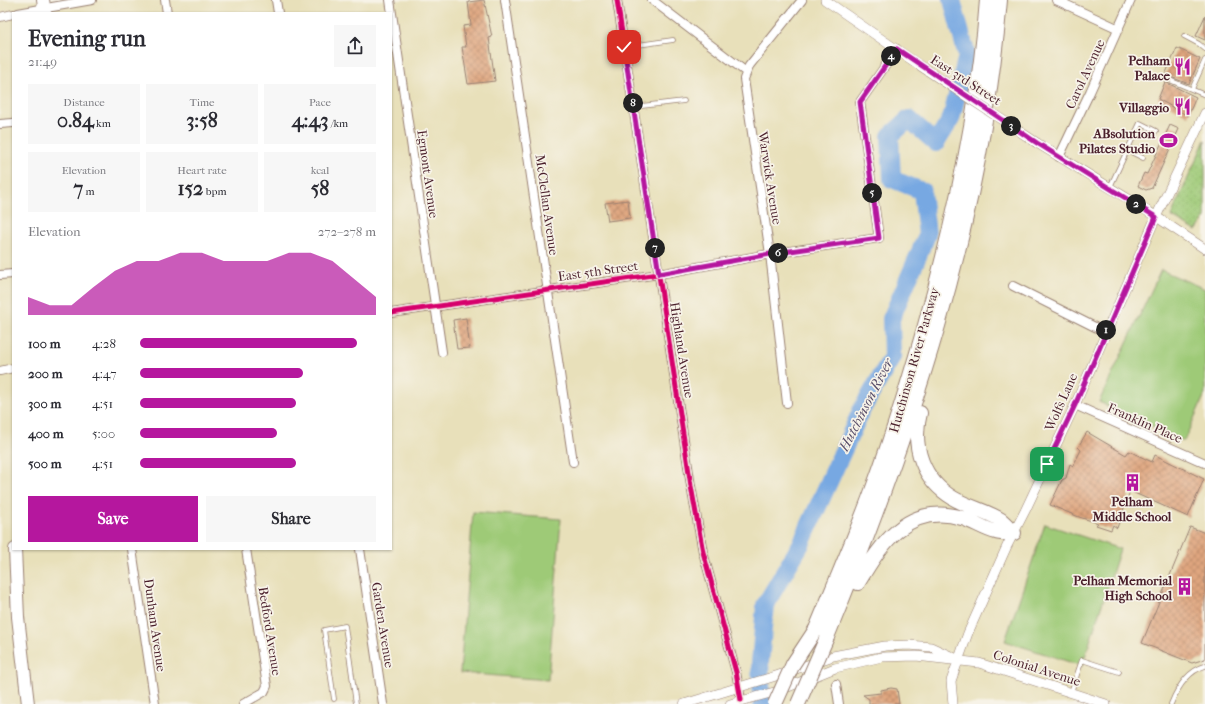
<!DOCTYPE html>
<html lang="en">
<head>
<meta charset="utf-8">
<style>
	body { margin:0; font-family:"IM FELL French Canon",serif; background:#f7f7f7; color:#2b2b33; height:100vh; display:flex; flex-direction:column; font-size:15px; white-space:nowrap }
	* { box-sizing:border-box; margin:0 }
	p { font-size:13px; color:#7c7c81 }
	.icon { flex:none; width:22px; height:22px; fill:none; stroke:currentColor; stroke-width:2; stroke-linecap:round; stroke-linejoin:round }
	.map { position:relative; flex:1; overflow:hidden }
	.details { position:absolute; left:12px; top:12px; width:380px; height:538px; display:flex; flex-direction:column; background:#fff; border-radius:0px; box-shadow:0 1px 3px #0004 }
	.details>* { flex:none }
	.pin { position:absolute; display:grid; place-items:center; width:34px; height:34px; color:#fff; margin:-17px; border-radius:8px; box-shadow:0 2px 6px #0006 }
	.km { position:absolute; width:20px; height:20px; margin:-10px; border-radius:50%; background:#222; color:#fff; font-size:11px; line-height:20px; text-align:center }
	.round { display:grid; place-items:center; flex:none; width:42px; height:42px; border-radius:0px; background:#f7f7f7 }
	.summary { display:flex; align-items:center; justify-content:space-between; height:68px; padding:0 16px }
	h1 { font-size:22px; font-weight:700; line-height:30px }
	.stats { display:grid; grid-template-columns:repeat(3,1fr); gap:6px; height:68px; padding:4px 16px }
	.stats div { display:grid; align-content:center; border-radius:0px; background:#f7f7f7; text-align:center }
	.stats b { font-size:20px; font-weight:700 }
	.stats small { font-size:11px; font-weight:400 }
	.stats p { font-size:11px }
	.chart { height:112px; padding:8px 16px }
	.chart p { display:flex; justify-content:space-between }
	.chart svg { width:100%; height:72px; margin-top:4px; fill:#b5179e; opacity:.7 }
	.primary-button { display:flex; gap:8px; margin-top:auto; padding:8px 16px }
	.primary-button a { flex:1; height:46px; border-radius:0px; background:#b5179e; color:#fff; font-size:16px; font-weight:700; line-height:46px; text-align:center }
	.primary-button a+a { background:#f7f7f7; color:#2b2b33 }
	ul { padding:0 16px; list-style:none; font-size:13px }
	li { display:grid; grid-template-columns:64px 48px 1fr; align-items:center; height:30px }
	li i { height:10px; border-radius:5px; background:#b5179e }
	.map>svg:first-child { display:block }
</style>
</head>
<body>
<div class="map">
<svg width="1205" height="704" viewBox="0 0 1205 704">
	<defs>
		<pattern id="park-dots" width="8" height="8" patternUnits="userSpaceOnUse"><rect width="8" height="8" fill="#9eca77"/><path d="M2 2h.1M6 6h.1" fill="none" stroke="#8aad67" stroke-width="1.8" stroke-linecap="round"/></pattern>
		<pattern id="building-cross-hatch" width="8" height="8" patternUnits="userSpaceOnUse"><rect width="8" height="8" fill="#dfa67f"/><path d="M0 0l8 8M0 8l8-8" fill="none" stroke="#b78768"/></pattern>
	</defs>
	<rect width="100%" height="100%" fill="#f7f3e8"/>
	<filter id="ink" filterUnits="userSpaceOnUse"><feTurbulence type="fractalNoise" baseFrequency=".025" numOctaves="2"/><feDisplacementMap in="SourceGraphic" scale="8" xChannelSelector="R" yChannelSelector="G"/><feConvolveMatrix kernelMatrix="1 2 1 2 8 2 1 2 1" color-interpolation-filters="sRGB"/></filter>
	<filter id="wash" filterUnits="userSpaceOnUse"><feTurbulence type="fractalNoise" baseFrequency=".012" numOctaves="4" result="noise"/><feDisplacementMap in="SourceGraphic" scale="16" xChannelSelector="R" yChannelSelector="G"/><feGaussianBlur stdDeviation="0.9" result="paint"/><feColorMatrix in="noise" values="0 0 0 0 0 0 0 0 0 0 0 0 0 0 0 0 0 1.4 0 .05"/><feComposite in="paint" operator="in"/></filter>
	<g filter="url(#wash)">
		<rect width="100%" height="100%" fill="#e8e0ba"/>
		<path fill="url(#park-dots)" stroke="#747451" d="M1205,140V218L1196,231L1171,216Z"/>
		<path fill="#9eca77" stroke="#747451" d="M1161,270L1205,289V394L1184,441L1099,402Z
			M473,512L561,519L548,680L460,673Z
			M1045,524L1120,549L1082,666L1005,641Z"/>
		<g fill="none" stroke-linecap="round" stroke-linejoin="round">
			<path stroke="#77a8e2" stroke-width="18" d="M762,704L760,663L765,605L801,544L861,411L892,357L891,319L927,235L922,191L892,179L890,136L909,119L936,143L951,119L967,56L952,0"/>
		</g>
		<g id="blocks">
			<path fill="url(#building-cross-hatch)" d="M484,0L492,37L489,38L495,81L468,84L462,47H466L463,26L471,25L468,2Z
				M1205,16V40L1196,36Z
				M1177,48L1200,59L1189,84L1165,75Z
				M1165,82L1196,97L1188,116L1158,99Z
				M1170,125L1179,129L1152,188L1146,190L1138,186L1144,173L1147,174Z
				M628,200L630,218L608,221L605,203Z
				M466,318L470,348L457,349L453,320Z
				M1087,432L1126,455L1129,451L1152,462L1155,455L1204,479L1188,517L1130,491L1117,528L1113,525L1111,530L1096,525L1098,523L1079,517L1050,505L1062,480L1066,478L1070,464L1073,466L1081,450L1078,447Z
				M1190,527L1205,533V659L1192,663L1142,643Z
				M891,688L897,689L899,704H869V699L863,695L881,693V690Z"/>
		</g>
	</g>
	<g filter="url(#ink)">
		<use href="#blocks" fill-opacity="0" stroke="#998072" stroke-width="1"/>
		<g fill="none" stroke-linecap="round" stroke-linejoin="round">
			<defs>
				<path id="service" d="M1184,36L1199,44L1205,49
					M624,47L673,40
					M1165,78L1205,95
					M1192,89L1205,60
					M633,107L684,101
					M1127,150L1143,158
					M1110,187L1140,123L1156,131
					M1071,692L1082,660L1119,672
					M334,699L324,630L345,626L356,704
					M1171,704C1177,689 1188,671 1205,666"/>
				<path id="minor" d="M165,0L167,13
					M276,0L278,13
					M390,0L442,352
					M505,0L573,462
					M617,0L691,486L703,552L736,672L741,700
					M652,0L746,72
					M1056,0L1119,29
					M18,13L92,0
					M0,17L13,14
					M0,124L13,123
					M1059,157L1090,92L1131,0
					M0,275L13,274
					M1013,286L1105,332
					M391,313L659,274L770,254L879,238L860,102L897,49
					M0,371L13,368
					M787,403L770,254L744,79L749,66L802,0
					M1075,405L1205,463
					M132,549L155,704
					M360,549L383,704
					M836,684L839,704
					M243,704L264,692L267,686L246,549"/>
				<path id="tertiary" d="M825,0L919,65
					M1037,143L1140,206L1205,249
					M684,704L779,675L833,656L885,646L909,645L931,647L955,658
					M730,704L778,691L835,668L882,657L916,656L979,663L1106,704
					M953,704L951,681L968,633L1007,546L1025,511L1075,405L1156,217L1205,113"/>
				<path id="primary" d="M43,0L45,13
					M15,549L18,617L28,704"/>
				<path id="motorway" d="M920,413C911,447 923,480 953,498C968,507 987,511 1001,520C1006,524 1010,529 1014,533
					M858,583C881,544 908,502 962,518C973,521 984,529 996,532C1001,534 1008,533 1014,533
					M816,629C833,588 851,546 867,504C889,447 907,388 924,329C954,222 979,111 987,0
					M827,637C911,433 982,221 1000,0"/>
			</defs>
			<use href="#service" stroke="#998072" stroke-width="5.5"/>
			<use href="#minor" stroke="#998072" stroke-width="10"/>
			<use href="#tertiary" stroke="#998072" stroke-width="10"/>
			<use href="#primary" stroke="#998072" stroke-width="14"/>
			<use href="#motorway" stroke="#998072" stroke-width="16"/>
			<use href="#service" stroke="#fff" stroke-width="4"/>
			<use href="#minor" stroke="#fff" stroke-width="8"/>
			<use href="#tertiary" stroke="#fff" stroke-width="9"/>
			<use href="#primary" stroke="#fff" stroke-width="12"/>
			<use href="#motorway" stroke="#fff" stroke-width="14"/>
			<defs>
				<path id="tertiary-bridge" d="M919,65L1037,143"/>
				<path id="motorway-bridge" d="M775,704L793,664L816,629
					M798,704L827,637"/>
			</defs>
			<use href="#tertiary-bridge" stroke="#998072" stroke-width="10" stroke-linecap="butt"/>
			<use href="#motorway-bridge" stroke="#998072" stroke-width="16" stroke-linecap="butt"/>
			<use href="#tertiary-bridge" stroke="#fff" stroke-width="9"/>
			<use href="#motorway-bridge" stroke="#fff" stroke-width="14"/>
			<defs>
				<path id="cycleway" d="M617,0L691,486L703,552L736,672L741,700
					M391,313L659,274L770,254L879,238L860,102L897,49"/>
			</defs>
			<use href="#cycleway" stroke="#f7f3e8" stroke-width="8"/>
			<use href="#cycleway" stroke="#d6006c" stroke-width="5"/>
		</g>
	</g>
	<g fill="none" stroke-linecap="round" stroke-linejoin="round" filter="url(#ink)">
		<defs>
			<path id="route" d="M624,47L659,274L770,254L879,238L860,102L897,49L1037,143L1156,217L1075,405L1047,464"/>
		</defs>
		<use href="#route" stroke="#fff" stroke-width="8"/>
		<use href="#route" stroke="#b5179e" stroke-width="5"/>
	</g>
	<defs>
		<symbol id="restaurant-bare" viewBox="-9 -9 18 18"><path d="M-5-6h1v4h1v-4h1v4h1v-4h1v5L-1.5 .5V6h-2V.5L-5-1ZM5-6V6H3V1.5H1.5Q1.5-4 5-6Z" fill="#b5179e" stroke="#f7f3e8" stroke-width="2.5" paint-order="stroke"/></symbol>
		<symbol id="stadium-bare" viewBox="-9 -9 18 18"><path d="M0-5a6.5 5 0 1 0 0 10a6.5 5 0 1 0 0-10ZM-3.5-1.8h7v3.6h-7Z" fill="#b5179e" stroke="#f7f3e8" stroke-width="2.5" paint-order="stroke"/></symbol>
		<symbol id="building-bare" viewBox="-9 -9 18 18"><path d="M-4-6H4V6H1V3H-1V6H-4ZM-2.5-4.3h1.7v1.8h-1.7ZM.8-4.3h1.7v1.8H.8ZM-2.5-1h1.7V.8h-1.7ZM.8-1h1.7V.8H.8Z" fill="#b5179e" stroke="#f7f3e8" stroke-width="2.5" paint-order="stroke"/></symbol>
	</defs>
	<g fill-rule="evenodd">
		<use href="#restaurant-bare" x="1170" y="54" width="25" height="25"/>
		<use href="#restaurant-bare" x="1170" y="94" width="25" height="25"/>
		<use href="#stadium-bare" x="1156" y="128" width="25" height="25"/>
		<use href="#building-bare" x="1120" y="470" width="25" height="25"/>
		<use href="#building-bare" x="1172" y="574" width="25" height="25"/>
	</g>
	<g text-anchor="middle" dominant-baseline="central" stroke-width="3.5" stroke-linejoin="round" paint-order="stroke">
		<g font-size="13" font-weight="bold" fill="#4a1f2b" stroke="#f7f3e8" text-anchor="end">
			<text x="1170" y="60">Pelham<tspan x="1170" dy="15">Palace</tspan></text>
			<text x="1169" y="107">Villaggio</text>
			<text x="1155" y="133">ABsolution<tspan x="1155" dy="15">Pilates Studio</tspan></text>
			<text x="1132" y="501" text-anchor="middle">Pelham<tspan x="1132" dy="15">Middle School</tspan></text>
			<text x="1172" y="580">Pelham Memorial<tspan x="1172" dy="15">High School</tspan></text>
		</g>
		<g font-size="13" fill="#4a1f2b" stroke="#f7f3e8">
			<text transform="translate(1085 74) rotate(-65)">Carol Avenue</text>
			<text transform="translate(966 80) rotate(33)">East 3rd Street</text>
			<text transform="translate(428 174) rotate(82)">Egmont Avenue</text>
			<text transform="translate(770 178) rotate(81)">Warwick Avenue</text>
			<text transform="translate(547 205) rotate(82)">McClellan Avenue</text>
			<text transform="translate(598 271) rotate(-8)">East 5th Street</text>
			<text transform="translate(682 350) rotate(81)">Highland Avenue</text>
			<text transform="translate(914 360) rotate(-74)">Hutchinson River Parkway</text>
			<text transform="translate(1061 402) rotate(-66)">Wolfs Lane</text>
			<text transform="translate(1145 423) rotate(24)">Franklin Place</text>
			<text transform="translate(155 625) rotate(82)">Dunham Avenue</text>
			<text transform="translate(383 625) rotate(81)">Garden Avenue</text>
			<text transform="translate(270 631) rotate(81)">Bedford Avenue</text>
			<text transform="translate(1037 668) rotate(18)">Colonial Avenue</text>
		</g>
		<g font-size="14" font-style="italic" fill="#5a4f6b" stroke="#f7f3e8">
			<text transform="translate(866 405) rotate(-63)">Hutchinson River</text>
		</g>
	</g>
</svg>
<div class="pin" style="left:1047px;top:464px;background:#1e9e55"><svg class="icon" aria-label="arrive" viewBox="0 0 24 24"><path d="M6 21V4h12l-3 4 3 4H6"/></svg></div>
<div class="pin" style="left:624px;top:47px;background:#d93025"><svg class="icon" aria-label="check" viewBox="0 0 24 24"><path d="M5 12l5 5 9-10"/></svg></div>
<b class="km" style="left:1106px;top:330px">1</b>
<b class="km" style="left:1136px;top:204px">2</b>
<b class="km" style="left:1011px;top:126px">3</b>
<b class="km" style="left:891px;top:56px">4</b>
<b class="km" style="left:872px;top:193px">5</b>
<b class="km" style="left:778px;top:253px">6</b>
<b class="km" style="left:655px;top:248px">7</b>
<b class="km" style="left:633px;top:103px">8</b>
<section class="details">
<div class="summary"><div><h1>Evening run</h1><p>21:49</p></div><a class="round"><svg class="icon" aria-label="share" viewBox="0 0 24 24"><path d="M12 15V3M7 8l5-5 5 5M5 13v7h14v-7"/></svg></a></div>
<div class="stats">
<div><p>Distance</p><b>0.84<small> km</small></b></div>
<div><p>Time</p><b>3:58</b></div>
<div><p>Pace</p><b>4:43<small> /km</small></b></div>
</div>
<div class="stats">
<div><p>Elevation</p><b>7<small> m</small></b></div>
<div><p>Heart rate</p><b>152<small> bpm</small></b></div>
<div><p>kcal</p><b>58</b></div>
</div>
<div class="chart"><p><span>Elevation</span>272–278 m</p>
<svg viewBox="0 0 160 44" preserveAspectRatio="none"><path d="M0 44V33L10 38L20 38L30 27L40 17L50 11L60 11L70 6L80 6L90 11L100 11L110 11L120 6L130 6L140 11L150 22L160 33V44z"/></svg>
</div>
<ul>
<li><b>100 m</b>4:28<i style="width:92%"></i></li>
<li><b>200 m</b>4:47<i style="width:69%"></i></li>
<li><b>300 m</b>4:51<i style="width:66%"></i></li>
<li><b>400 m</b>5:00<i style="width:58%"></i></li>
<li><b>500 m</b>4:51<i style="width:66%"></i></li>
</ul>
<div class="primary-button"><a>Save</a><a>Share</a></div>
</section>
</div>
</body>
</html>
